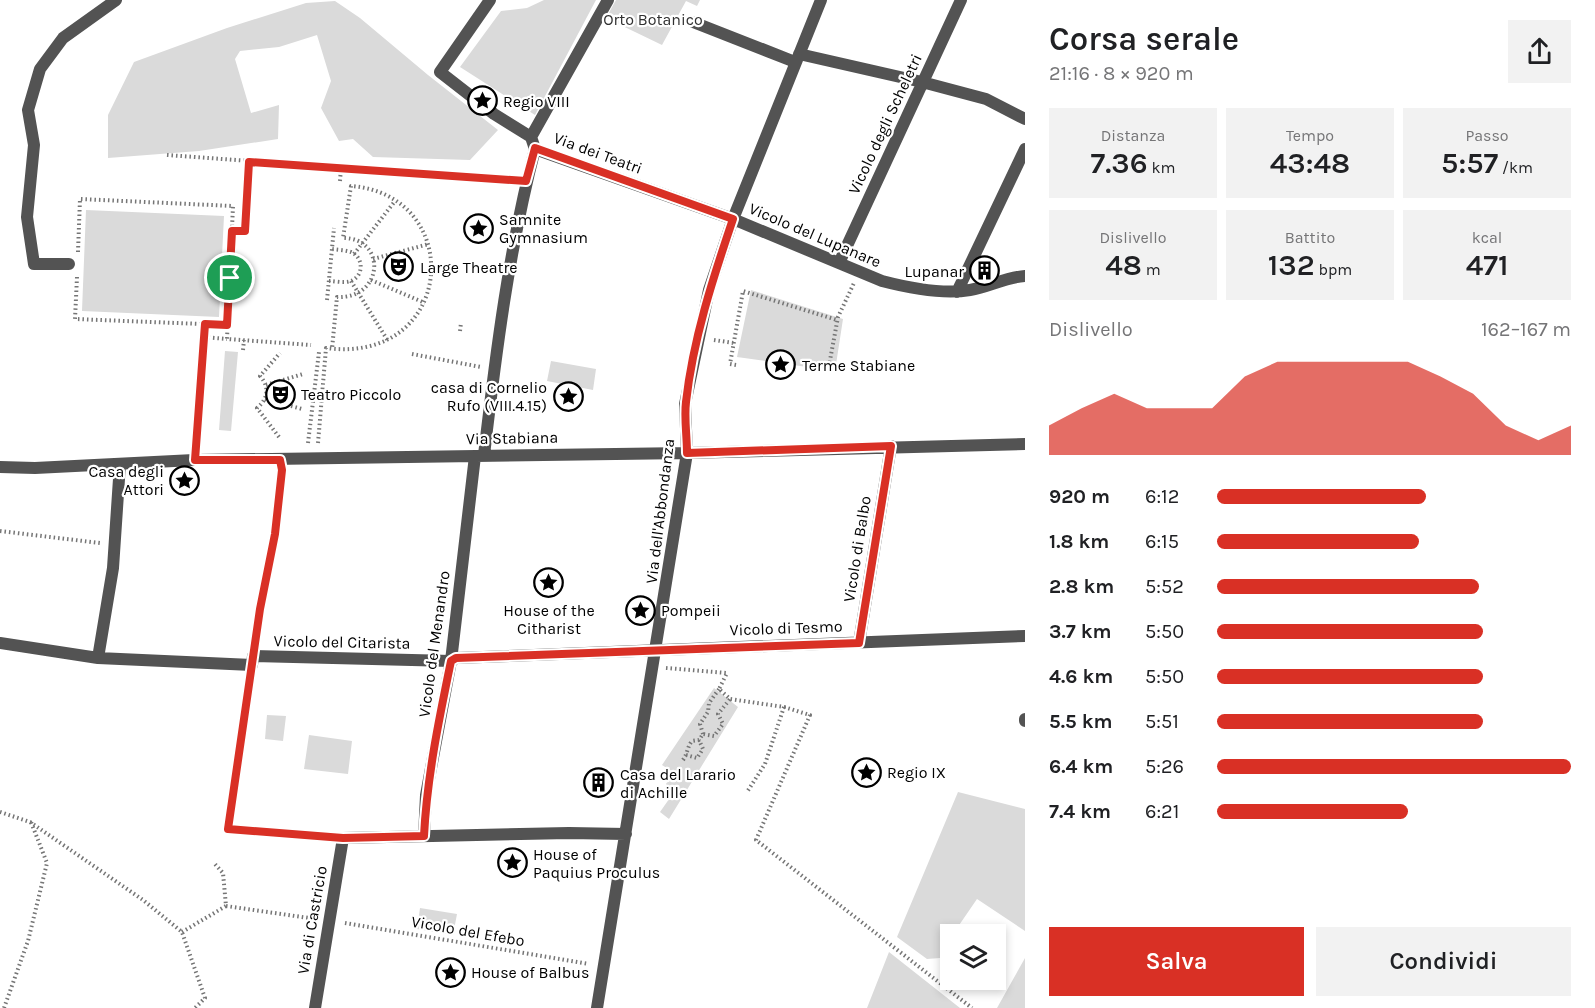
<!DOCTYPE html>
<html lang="it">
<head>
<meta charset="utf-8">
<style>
	body { margin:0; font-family:Karla,sans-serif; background:#f2f2f2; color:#202124; height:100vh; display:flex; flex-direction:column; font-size:22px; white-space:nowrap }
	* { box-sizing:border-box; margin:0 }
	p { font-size:20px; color:#757577 }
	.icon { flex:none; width:33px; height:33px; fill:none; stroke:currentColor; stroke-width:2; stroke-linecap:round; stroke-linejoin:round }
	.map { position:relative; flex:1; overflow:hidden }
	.sheet { display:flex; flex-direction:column; background:#fff; width:570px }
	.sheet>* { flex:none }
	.tools { position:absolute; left:940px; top:924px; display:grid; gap:12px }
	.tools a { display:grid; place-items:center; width:66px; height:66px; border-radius:0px; background:#fff; box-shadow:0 3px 9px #0003; font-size:30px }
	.pin { position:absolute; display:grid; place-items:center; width:51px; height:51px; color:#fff; margin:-26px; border:3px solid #fff; border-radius:50%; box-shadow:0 2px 6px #0007 }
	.round { display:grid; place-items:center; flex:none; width:63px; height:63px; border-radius:0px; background:#f2f2f2 }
	.overview { display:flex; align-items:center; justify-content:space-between; height:102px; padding:0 24px }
	h1 { font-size:33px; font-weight:600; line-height:45px }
	.figures { display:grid; grid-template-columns:repeat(3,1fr); gap:9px; height:102px; padding:6px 24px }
	.figures div { display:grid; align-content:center; border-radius:0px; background:#f2f2f2; text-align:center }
	.figures b { font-size:30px; font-weight:600 }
	.figures small { font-size:16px; font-weight:400 }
	.figures p { font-size:16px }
	.chart { height:168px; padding:12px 24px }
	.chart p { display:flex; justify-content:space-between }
	.chart svg { width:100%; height:108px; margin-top:6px; fill:#d93025; opacity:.7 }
	.primary-button { display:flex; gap:12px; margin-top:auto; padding:12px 24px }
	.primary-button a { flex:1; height:69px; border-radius:0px; background:#d93025; color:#fff; font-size:24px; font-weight:600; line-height:69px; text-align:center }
	.primary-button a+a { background:#f2f2f2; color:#202124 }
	ul { padding:0 24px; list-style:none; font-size:20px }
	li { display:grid; grid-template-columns:96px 72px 1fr; align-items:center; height:45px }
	li i { height:15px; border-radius:8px; background:#d93025 }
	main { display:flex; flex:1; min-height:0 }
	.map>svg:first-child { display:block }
</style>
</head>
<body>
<main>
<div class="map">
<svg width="1025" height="1008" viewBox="0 0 1025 1008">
	<rect width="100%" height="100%" fill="#fff"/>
	<path fill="#dadada" d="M544,0H596L535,115L460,67L501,11L527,8Z
		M616,0H700L697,6L686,1L662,45L606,18Z
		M335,1L360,18L428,75L498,130L470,160L373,157L353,139L339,141L321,108L331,81L317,35L279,47L240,51L235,59L251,113L279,105L278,139L199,151L108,158V115L134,62L227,28L306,3Z
		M86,210L224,216L219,317L82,311Z
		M751,290L843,319L835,371L737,357Z
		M225,351L238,352L231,431L219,430Z
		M551,361L596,369L593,390L547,381Z
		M714,688L738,707L669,819L660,812L674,792L666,784L673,772L662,765Z
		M267,715L286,716L283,741L265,739Z
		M309,735L352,741L348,774L304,769Z
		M958,792L1025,809V931L977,899L953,934H951V938L940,958L927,959L897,937Z
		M420,908L457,914L453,935L417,929Z
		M889,952L960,1008H867Z
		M1025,958V1008H997Z"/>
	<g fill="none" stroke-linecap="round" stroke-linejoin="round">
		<path stroke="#757575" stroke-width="4" stroke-dasharray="1.5 3" stroke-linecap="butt" d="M167,155L514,180
			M340,181L341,168
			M232,231H245L249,162
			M78,252L80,199L233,206L227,339L311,345
			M354,254L395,201
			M373,259L429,244
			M77,277L75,319L227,325
			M371,280L425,303
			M329,281C336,281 346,284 353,280C364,274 363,257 351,252C345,250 338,250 332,249
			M351,281L388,341
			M327,300L334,228
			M460,331L461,323
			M204,337L227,339
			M714,340L734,343
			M243,350L244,340
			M412,354L481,367
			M736,365L730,364L743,291L837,320
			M828,371L838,317L854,283
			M266,385L303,374
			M265,399L302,409
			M279,437L257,408C268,399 270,387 260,376L280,353
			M308,443L319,352
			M318,443L326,348C456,365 467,195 351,186L343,238C387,238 384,299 337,297L332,349
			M196,446L205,324
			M0,531L100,543
			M255,640L275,534L282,473
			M666,668L727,673L719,689L730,699L784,707L765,764L747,792
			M249,681L228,829L328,837
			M784,707L810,715L756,840L972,1008
			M703,734L700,724L708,712L709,703L719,689
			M686,755L697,758L703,749L699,740
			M683,760C688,753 687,747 692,741L699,740L703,734L714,736L723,724L718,714L730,699
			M0,812L30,822L143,900L182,932L205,998L195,1008
			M226,906L316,919
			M345,923L589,964
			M182,932L226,906L223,873L214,863
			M4,1008L28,941L47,863L31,822"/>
		<path stroke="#535353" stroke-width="12" d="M490,0L440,72L494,114L531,137L535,149L733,219L882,281C909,288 942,295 970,290C989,287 1006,277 1025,276
			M693,22L795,62
			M799,54L922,82L986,99L1025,119
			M531,137L608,0
			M839,263L961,0
			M69,264H34L27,217L34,145L28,110L40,69L63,38L116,0
			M957,292L1025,149
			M484,455C496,352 509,249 535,149
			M0,467L35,468L194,460L687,453L1025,444
			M0,643L98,658L252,665L253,656L451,661L456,658L1025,636
			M859,643L891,446
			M98,658L113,568L120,464
			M1025,721V719
			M424,836L426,795L451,661L475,456
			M315,1008L343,838L569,833L626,834
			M597,1008L687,453L685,404L709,290L733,219L821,0"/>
	</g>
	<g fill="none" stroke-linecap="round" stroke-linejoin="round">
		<defs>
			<path id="route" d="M535,148L733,219C713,278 693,339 686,402C684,418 687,436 687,453L891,446L859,643L456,658L451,661C439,719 427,777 424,836L343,838L228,829L260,609L275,534L282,470L280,460H195L205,324L227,325L232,231H245L249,162L526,181Z"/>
		</defs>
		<use href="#route" stroke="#fff" stroke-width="12"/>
		<use href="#route" stroke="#d93025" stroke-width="8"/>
	</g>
	<defs>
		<symbol id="sight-ring" viewBox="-11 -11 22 22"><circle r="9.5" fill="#fff" stroke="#000" stroke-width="1.5"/><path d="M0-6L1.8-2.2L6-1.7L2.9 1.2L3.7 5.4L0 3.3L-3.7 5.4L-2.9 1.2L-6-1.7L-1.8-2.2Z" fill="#000"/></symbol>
		<symbol id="theatre-ring" viewBox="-11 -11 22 22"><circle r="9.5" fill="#fff" stroke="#000" stroke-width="1.5"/><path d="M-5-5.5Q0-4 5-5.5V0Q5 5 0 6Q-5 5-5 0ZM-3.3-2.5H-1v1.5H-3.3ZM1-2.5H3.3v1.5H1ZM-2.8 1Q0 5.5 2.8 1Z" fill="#000"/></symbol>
		<symbol id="building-ring" viewBox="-11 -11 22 22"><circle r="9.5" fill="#fff" stroke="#000" stroke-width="1.5"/><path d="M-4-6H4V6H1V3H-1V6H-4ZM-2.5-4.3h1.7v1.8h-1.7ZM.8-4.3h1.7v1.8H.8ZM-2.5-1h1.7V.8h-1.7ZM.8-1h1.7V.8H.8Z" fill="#000"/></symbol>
	</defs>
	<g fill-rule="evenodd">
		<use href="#sight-ring" x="466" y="84" width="33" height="33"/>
		<use href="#sight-ring" x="462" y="212" width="33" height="33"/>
		<use href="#theatre-ring" x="382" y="250" width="33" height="33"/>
		<use href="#building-ring" x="968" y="254" width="33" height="33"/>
		<use href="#sight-ring" x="764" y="348" width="33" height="33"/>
		<use href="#theatre-ring" x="264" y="378" width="33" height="33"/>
		<use href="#sight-ring" x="552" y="380" width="33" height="33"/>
		<use href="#sight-ring" x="168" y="464" width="33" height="33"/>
		<use href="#sight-ring" x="532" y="566" width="33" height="33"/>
		<use href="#sight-ring" x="624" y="594" width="33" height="33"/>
		<use href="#sight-ring" x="850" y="756" width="33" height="33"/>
		<use href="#building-ring" x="582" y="766" width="33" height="33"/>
		<use href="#sight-ring" x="496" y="846" width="33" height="33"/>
		<use href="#sight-ring" x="434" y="956" width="33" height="33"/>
	</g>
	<g text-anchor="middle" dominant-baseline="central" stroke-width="4.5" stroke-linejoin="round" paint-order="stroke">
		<g font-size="16" fill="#313131" stroke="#fff">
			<text x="653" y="19">Orto Botanico</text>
		</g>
		<g font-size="16" fill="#000" stroke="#fff" text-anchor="start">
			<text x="503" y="101">Regio VIII</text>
			<text x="499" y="219">Samnite<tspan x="499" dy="18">Gymnasium</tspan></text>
			<text x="420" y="267">Large Theatre</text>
			<text x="964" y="271" text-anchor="end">Lupanar</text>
			<text x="802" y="365">Terme Stabiane</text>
			<text x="547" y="387" text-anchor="end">casa di Cornelio<tspan x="547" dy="18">Rufo (VIII.4.15)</tspan></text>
			<text x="301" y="394">Teatro Piccolo</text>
			<text x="164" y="471" text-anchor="end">Casa degli<tspan x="164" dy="18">Attori</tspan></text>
			<text x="549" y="610" text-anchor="middle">House of the<tspan x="549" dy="18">Citharist</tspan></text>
			<text x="661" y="610">Pompeii</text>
			<text x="887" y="772">Regio IX</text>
			<text x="620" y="774">Casa del Larario<tspan x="620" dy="18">di Achille</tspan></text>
			<text x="533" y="854">House of<tspan x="533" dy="18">Paquius Proculus</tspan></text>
			<text x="471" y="972">House of Balbus</text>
		</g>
		<g font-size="16" fill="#000" stroke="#fff">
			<text transform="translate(885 124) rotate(-65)">Vicolo degli Scheletri</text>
			<text transform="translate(598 153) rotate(20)">Via dei Teatri</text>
			<text transform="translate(815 235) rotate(23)">Vicolo del Lupanare</text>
			<text transform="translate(512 438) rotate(-1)">Via Stabiana</text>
			<text transform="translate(660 511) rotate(-83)">Via dell'Abbondanza</text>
			<text transform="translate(857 549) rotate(-81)">Vicolo di Balbo</text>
			<text transform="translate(786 628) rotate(-2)">Vicolo di Tesmo</text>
			<text transform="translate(342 642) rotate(1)">Vicolo del Citarista</text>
			<text transform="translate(434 644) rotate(-82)">Vicolo del Menandro</text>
			<text transform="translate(312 920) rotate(-80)">Via di Castricio</text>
			<text transform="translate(468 931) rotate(10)">Vicolo del Efebo</text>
		</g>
	</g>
</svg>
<div class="tools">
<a><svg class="icon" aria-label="layers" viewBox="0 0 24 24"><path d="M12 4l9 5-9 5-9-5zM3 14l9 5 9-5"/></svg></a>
</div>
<div class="pin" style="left:230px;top:278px;background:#1e9e55"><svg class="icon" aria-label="arrive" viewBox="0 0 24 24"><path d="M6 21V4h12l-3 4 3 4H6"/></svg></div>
</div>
<section class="sheet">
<div class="overview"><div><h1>Corsa serale</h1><p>21:16 · 8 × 920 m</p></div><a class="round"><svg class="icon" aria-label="share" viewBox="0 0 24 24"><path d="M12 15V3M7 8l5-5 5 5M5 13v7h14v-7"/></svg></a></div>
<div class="figures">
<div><p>Distanza</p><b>7.36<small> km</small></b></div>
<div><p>Tempo</p><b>43:48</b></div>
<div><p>Passo</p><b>5:57<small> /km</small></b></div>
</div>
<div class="figures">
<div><p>Dislivello</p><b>48<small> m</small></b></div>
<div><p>Battito</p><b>132<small> bpm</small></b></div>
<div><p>kcal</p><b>471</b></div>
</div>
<div class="chart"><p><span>Dislivello</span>162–167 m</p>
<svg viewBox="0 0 160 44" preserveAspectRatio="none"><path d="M0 44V32L10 25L20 19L30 25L40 25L50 25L60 12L70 6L80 6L90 6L100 6L110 6L120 12L130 19L140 32L150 38L160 32V44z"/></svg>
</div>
<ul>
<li><b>920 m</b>6:12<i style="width:59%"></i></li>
<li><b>1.8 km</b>6:15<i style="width:57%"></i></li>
<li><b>2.8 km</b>5:52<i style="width:74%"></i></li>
<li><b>3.7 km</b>5:50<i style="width:75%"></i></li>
<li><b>4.6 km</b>5:50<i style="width:75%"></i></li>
<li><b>5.5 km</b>5:51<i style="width:75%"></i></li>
<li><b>6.4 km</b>5:26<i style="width:100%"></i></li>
<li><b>7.4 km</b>6:21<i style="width:54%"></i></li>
</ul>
<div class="primary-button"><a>Salva</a><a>Condividi</a></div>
</section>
</main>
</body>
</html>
